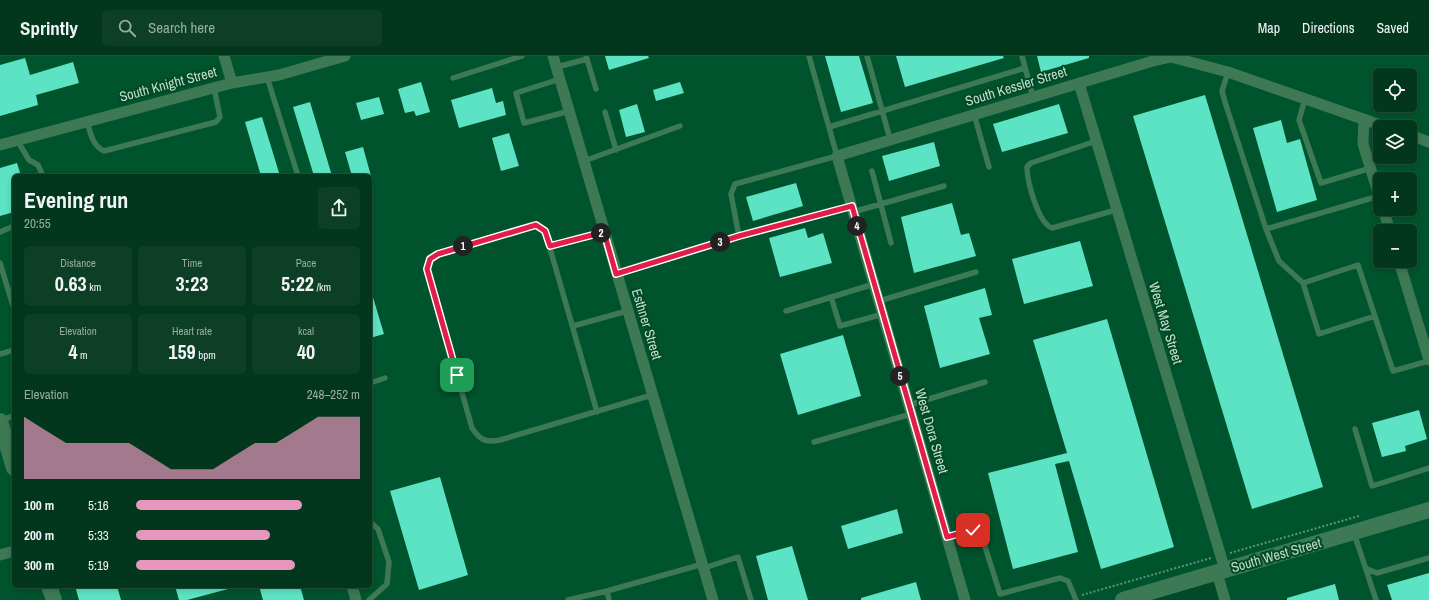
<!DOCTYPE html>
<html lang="en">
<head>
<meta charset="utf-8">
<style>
	body { margin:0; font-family:"Archivo Narrow",sans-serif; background:#0c3f26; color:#f1f3f6; height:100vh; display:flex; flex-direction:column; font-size:15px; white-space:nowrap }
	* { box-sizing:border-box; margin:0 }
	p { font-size:13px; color:#96aca4 }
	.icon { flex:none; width:22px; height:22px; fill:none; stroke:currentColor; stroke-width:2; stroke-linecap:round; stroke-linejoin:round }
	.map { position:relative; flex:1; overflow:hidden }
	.drawer { position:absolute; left:12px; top:118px; width:360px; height:414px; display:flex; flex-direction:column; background:#02371d; border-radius:6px; box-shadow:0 2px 6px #0003,0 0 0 1px #23513b }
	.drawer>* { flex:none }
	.fabs { position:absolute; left:1373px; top:12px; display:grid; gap:8px }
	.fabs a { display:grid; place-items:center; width:44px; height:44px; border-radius:6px; background:#02371d; box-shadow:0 2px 6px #0003,0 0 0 1px #23513b; font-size:20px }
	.pin { position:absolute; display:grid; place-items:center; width:34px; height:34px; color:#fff; margin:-17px; border-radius:8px; box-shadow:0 2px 6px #0006 }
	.km { position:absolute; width:20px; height:20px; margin:-10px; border-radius:50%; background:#222; color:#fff; font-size:11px; line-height:20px; text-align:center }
	.round { display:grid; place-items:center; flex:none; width:42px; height:42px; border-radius:6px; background:#0c3f26 }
	.summary { display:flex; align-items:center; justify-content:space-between; height:68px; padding:0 12px }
	h1 { font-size:22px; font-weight:700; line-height:30px }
	.figures { display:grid; grid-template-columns:repeat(3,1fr); gap:6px; height:68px; padding:4px 12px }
	.figures div { display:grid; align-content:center; border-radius:6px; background:#0c3f26; text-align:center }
	.figures b { font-size:20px; font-weight:700 }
	.figures small { font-size:11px; font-weight:400 }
	.figures p { font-size:11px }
	.chart { height:112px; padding:8px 12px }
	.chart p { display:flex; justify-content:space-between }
	.chart svg { width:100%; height:72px; margin-top:4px; fill:#e797bd; opacity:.7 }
	ul { padding:0 12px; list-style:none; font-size:13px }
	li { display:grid; grid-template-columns:64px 48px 1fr; align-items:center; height:30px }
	li i { height:10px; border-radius:5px; background:#e797bd }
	header { display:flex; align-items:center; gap:24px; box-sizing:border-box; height:56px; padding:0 20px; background:#02371d; border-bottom:1px solid #23513b }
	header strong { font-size:19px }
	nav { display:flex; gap:22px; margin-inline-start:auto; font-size:14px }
	.search { width:280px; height:36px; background:#0c3f26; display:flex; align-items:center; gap:10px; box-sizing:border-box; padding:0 14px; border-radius:6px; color:#96aca4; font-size:15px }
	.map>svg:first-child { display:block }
</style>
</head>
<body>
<header>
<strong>Sprintly</strong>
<div class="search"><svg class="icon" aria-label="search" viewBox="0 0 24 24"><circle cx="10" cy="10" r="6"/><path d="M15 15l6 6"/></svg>Search here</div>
<nav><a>Map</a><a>Directions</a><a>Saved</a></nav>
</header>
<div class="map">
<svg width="1429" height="544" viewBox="0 0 1429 544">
	<rect width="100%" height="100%" fill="#024927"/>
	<path fill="#00542d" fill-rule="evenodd" d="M0,0H1429V544H1224L1217,517L1123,544H0ZM1380,19H1410V49H1380ZM1380,71H1410V101H1380ZM14,120H370V530H14ZM1380,123H1410V153H1380ZM1380,175H1410V205H1380Z"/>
	<path fill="#5ce3c3" d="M605,0H648L649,2L609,14Z
		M825,0H859L873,47L841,56Z
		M896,0H1003L1004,2L905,31Z
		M1037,0H1089V2L1041,16Z
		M25,2L30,19L73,6L79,27L36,39L38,49L0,60V9Z
		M421,26L430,56L416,60L414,55L405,57L398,33Z
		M680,26L684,37L656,45L653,34Z
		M492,32L496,47L503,45L506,59L459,72L451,44Z
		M1205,39L1323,431L1252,453L1133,60Z
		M379,41L384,58L361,64L356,47Z
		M310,46L332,120H314L293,51Z
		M637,48L645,76L626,81L619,54Z
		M1059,48L1068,77L1002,96L993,68Z
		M262,61L280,120H261L245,66Z
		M1281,64L1287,87L1300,83L1317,144L1277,156L1253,72Z
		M509,77L519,110L501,115L492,82Z
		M934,86L940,110L889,125L882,100Z
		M363,91L371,120H352L345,96Z
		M17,107L21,120H14V156L0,160V112Z
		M796,127L803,150L753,165L746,141Z
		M952,147L961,179L969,177L976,200L914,217L901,161Z
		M805,172L808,182L823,177L832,207L780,221L769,182Z
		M1080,185L1093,230L1024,248L1012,203Z
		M985,232L992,259L979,262L990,298L940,312L924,250Z
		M370,238H372L384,278L370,282Z
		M1107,263L1174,491L1101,513L1069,405L1055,408L1078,496L1013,513L988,417L1067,397L1033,284Z
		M843,279L861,340L798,359L780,298Z
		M1419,354L1427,383L1405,390L1406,395L1382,401L1372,367Z
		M440,421L468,519L419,534L390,435Z
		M897,453L903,477L848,493L841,470Z
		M792,490L808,544H768L756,500Z
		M1429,517V544H1392L1387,529Z
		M916,526L921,544H861V542Z
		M1335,528L1339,544H1287V542Z
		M75,530H117L121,544H79Z
		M175,530H228V533L187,544H179Z
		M259,530H300L304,544H263Z"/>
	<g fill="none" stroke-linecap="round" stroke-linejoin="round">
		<path stroke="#609377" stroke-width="2" stroke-dasharray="2 2" stroke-linecap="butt" d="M1230,497L1359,460
			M1082,539L1211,502"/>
		<path stroke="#3d7954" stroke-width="5.5" d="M586,0L596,33
			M867,0L890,83
			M1022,0L1033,41
			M557,11L587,3
			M1228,16L1222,35L1225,46L1266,173L1379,140
			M267,21L298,120
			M453,22L522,0
			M560,23L516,37L524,67L570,55
			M1305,43L1299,64L1321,127L1371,112
			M605,56L616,94
			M974,58L989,111
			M87,66C91,78 92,89 104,95L216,66L220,61L214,32
			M829,71L1025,12
			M17,84L29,104L38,109L43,120
			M1096,85L1031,107L1027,111C1027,125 1038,167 1052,172L1116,154
			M584,105L680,70
			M872,115L891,187
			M853,156L944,130
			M1266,173L1279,205L1303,227
			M0,176L14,170
			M739,180L852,151
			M550,191L604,176
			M0,207L14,253
			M617,218L739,180L731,138L735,128L837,100L809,0
			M831,241L840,270L883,258
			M879,245L976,216
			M786,255L874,228
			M1375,260L1319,278L1303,227L1358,209L1393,315L1429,305
			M573,270L627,255
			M0,298L14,294
			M370,327L385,322
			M909,349L985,326
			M597,356L545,175L536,169L438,197L430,203L427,213L472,372C480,384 486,387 500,384L652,339
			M0,364L14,360
			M1355,373L1372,430L1429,412
			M814,386L911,358
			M1354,477L1376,544
			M947,481L973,474L981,478L1000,538L1060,522L1068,525L1076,544
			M704,512L738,501L751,544
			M1367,513L1377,517L1429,502
			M607,535L703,508
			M369,544L387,528L389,506L378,473L370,466
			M568,544L607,535L609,544"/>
		<path stroke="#3d7954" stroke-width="11" d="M224,0L232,27
			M553,0L713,544
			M1079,27L1225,514
			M1364,63L1363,88L1380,143
			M1410,79L1429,86
			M0,89L232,27L279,19L345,0
			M1383,153L1390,175
			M1399,205L1429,304
			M0,499L14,495
			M1217,517L1225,544
			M352,530L356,544
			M965,544L837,100L1153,5L1171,1L1228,16L1386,71"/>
		<path stroke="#3d7954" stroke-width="16" d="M0,365L14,412
			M49,530L54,544
			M1123,544L1429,454"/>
	</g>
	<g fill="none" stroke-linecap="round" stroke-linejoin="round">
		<defs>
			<path id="route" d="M457,319L427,213L430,203L438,198L536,169L545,175L550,190L604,176L616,218L739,180L852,150L947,481L973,474"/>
		</defs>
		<use href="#route" stroke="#fff" stroke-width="8"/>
		<use href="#route" stroke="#e11d48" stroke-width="5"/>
	</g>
	<g text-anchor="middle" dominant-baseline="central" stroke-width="4" stroke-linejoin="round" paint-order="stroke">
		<g font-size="14" fill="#c1dfca" stroke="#024927">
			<text transform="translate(168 28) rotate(-15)">South Knight Street</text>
			<text transform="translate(1016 30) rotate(-17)">South Kessler Street</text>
			<text transform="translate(1166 267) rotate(73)">West May Street</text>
			<text transform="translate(647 268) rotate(73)">Esthner Street</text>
			<text transform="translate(932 375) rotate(74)">West Dora Street</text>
			<text transform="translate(1276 499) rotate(-16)">South West Street</text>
		</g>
	</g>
</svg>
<div class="fabs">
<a><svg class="icon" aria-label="locate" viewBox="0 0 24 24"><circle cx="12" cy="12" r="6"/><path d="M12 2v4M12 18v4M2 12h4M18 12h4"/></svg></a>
<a><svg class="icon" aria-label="layers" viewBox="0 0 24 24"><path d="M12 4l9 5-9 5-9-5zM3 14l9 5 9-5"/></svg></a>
<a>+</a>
<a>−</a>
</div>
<div class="pin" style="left:457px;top:319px;background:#1e9e55"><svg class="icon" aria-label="arrive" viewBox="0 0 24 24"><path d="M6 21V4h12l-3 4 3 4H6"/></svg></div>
<div class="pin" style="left:973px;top:474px;background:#d93025"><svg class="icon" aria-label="check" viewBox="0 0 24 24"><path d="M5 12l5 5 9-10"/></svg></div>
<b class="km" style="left:463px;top:190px">1</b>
<b class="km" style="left:601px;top:177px">2</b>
<b class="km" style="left:720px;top:186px">3</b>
<b class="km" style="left:857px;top:170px">4</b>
<b class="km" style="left:900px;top:320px">5</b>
<section class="drawer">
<div class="summary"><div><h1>Evening run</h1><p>20:55</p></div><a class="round"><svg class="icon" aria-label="share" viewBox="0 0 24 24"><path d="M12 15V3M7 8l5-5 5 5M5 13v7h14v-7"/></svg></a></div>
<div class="figures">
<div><p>Distance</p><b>0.63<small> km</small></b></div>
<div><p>Time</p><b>3:23</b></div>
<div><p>Pace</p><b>5:22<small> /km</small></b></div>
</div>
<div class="figures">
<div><p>Elevation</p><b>4<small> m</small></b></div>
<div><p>Heart rate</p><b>159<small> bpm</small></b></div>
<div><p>kcal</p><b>40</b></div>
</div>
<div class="chart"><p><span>Elevation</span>248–252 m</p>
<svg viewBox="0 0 160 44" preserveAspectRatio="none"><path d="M0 44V6L10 14L20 22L30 22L40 22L50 22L60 30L70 38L80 38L90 38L100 30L110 22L120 22L130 14L140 6L150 6L160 6V44z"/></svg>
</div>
<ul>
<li><b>100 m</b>5:16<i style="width:74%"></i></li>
<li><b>200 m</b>5:33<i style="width:60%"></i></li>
<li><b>300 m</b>5:19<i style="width:71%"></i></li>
</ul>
</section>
</div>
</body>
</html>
